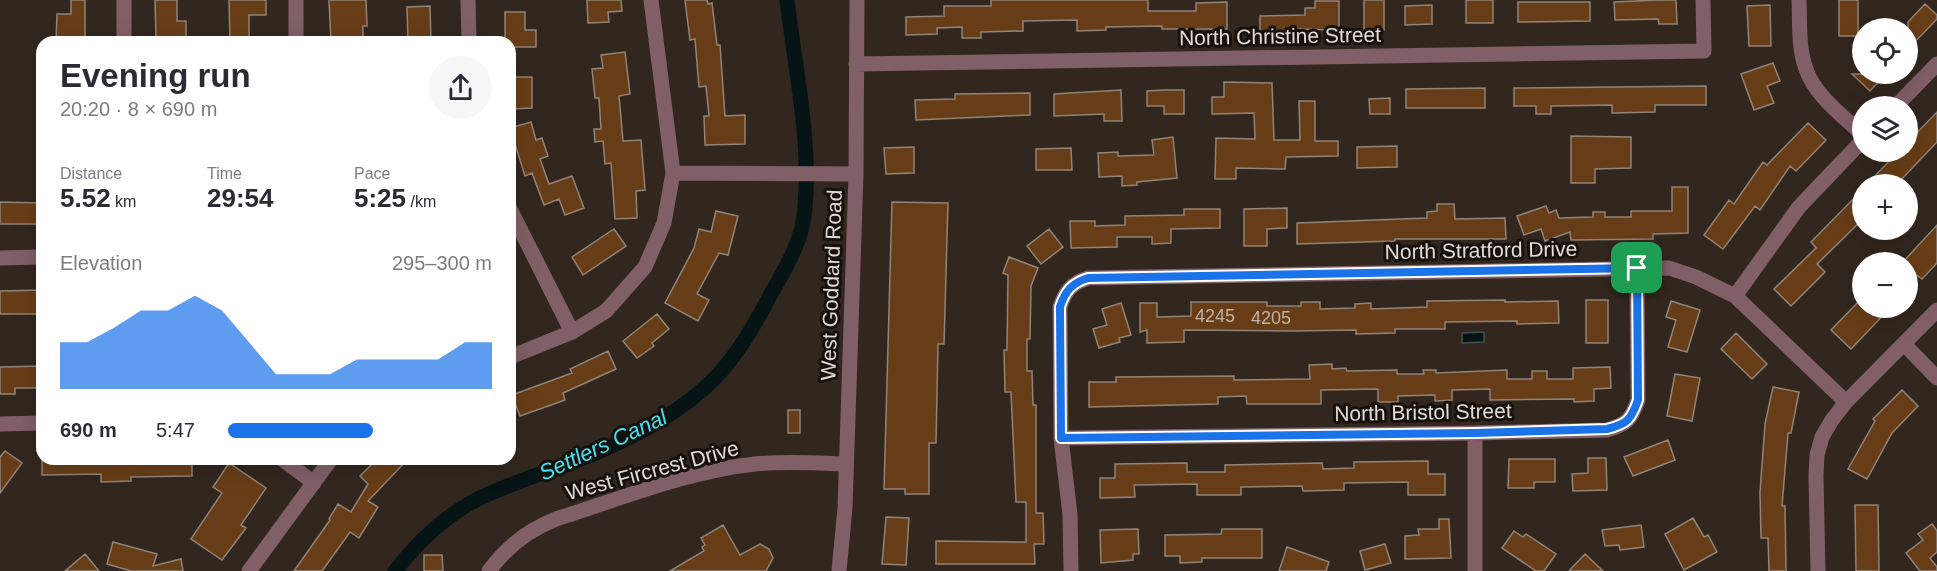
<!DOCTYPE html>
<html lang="en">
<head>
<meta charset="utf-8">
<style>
	body { margin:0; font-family:Helvetica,sans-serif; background:#f7f7f7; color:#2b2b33; height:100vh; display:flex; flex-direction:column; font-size:22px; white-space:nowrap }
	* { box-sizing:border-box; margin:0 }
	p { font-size:20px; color:#7c7c81 }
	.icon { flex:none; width:33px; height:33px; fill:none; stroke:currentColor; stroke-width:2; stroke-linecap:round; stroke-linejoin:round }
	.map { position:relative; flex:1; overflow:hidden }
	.drawer { position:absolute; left:36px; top:36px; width:480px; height:429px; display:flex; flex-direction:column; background:#fff; border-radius:18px; box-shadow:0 6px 24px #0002 }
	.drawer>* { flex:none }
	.buttons { position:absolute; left:1852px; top:18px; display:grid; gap:12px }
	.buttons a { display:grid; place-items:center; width:66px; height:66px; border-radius:50%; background:#fff; box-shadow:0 6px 24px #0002; font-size:30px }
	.pin { position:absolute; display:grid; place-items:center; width:51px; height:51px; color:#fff; margin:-26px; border-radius:12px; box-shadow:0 3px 9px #0006 }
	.round { display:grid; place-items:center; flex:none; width:63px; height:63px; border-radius:32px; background:#f7f7f7 }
	.head { display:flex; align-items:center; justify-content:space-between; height:102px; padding:0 24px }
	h1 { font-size:33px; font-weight:600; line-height:45px }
	.figures { display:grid; grid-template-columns:repeat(3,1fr); gap:9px; height:102px; padding:6px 24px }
	.figures div { display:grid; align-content:center }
	.figures b { font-size:26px; font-weight:600 }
	.figures small { font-size:16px; font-weight:400 }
	.figures p { font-size:16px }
	.chart { height:168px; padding:12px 24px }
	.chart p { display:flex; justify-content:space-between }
	.chart svg { width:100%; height:108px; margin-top:6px; fill:#1a73e8; opacity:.7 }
	ul { padding:0 24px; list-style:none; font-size:20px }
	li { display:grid; grid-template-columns:96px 72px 1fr; align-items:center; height:45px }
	li i { height:15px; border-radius:8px; background:#1a73e8 }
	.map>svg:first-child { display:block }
</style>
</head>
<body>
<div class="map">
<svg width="1937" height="571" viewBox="0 0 1937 571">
	<rect width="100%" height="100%" fill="#32271e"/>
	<path fill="#061416" stroke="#484f4f" stroke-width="1.5" d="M1484,332V342L1462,343V333Z"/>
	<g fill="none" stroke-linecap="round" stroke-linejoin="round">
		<path stroke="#061416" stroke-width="15" d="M395,571C416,544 442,519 472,502C510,482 552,471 591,455C635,437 680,413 714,379C738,355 756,322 772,292C787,266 803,239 805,208C811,139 795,69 787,0"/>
	</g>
	<path fill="#673d17" stroke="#918378" stroke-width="1.5" d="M71,0H85V42H56L57,14H71Z
		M155,0H177V21H186V37H156Z
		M229,0H266V15H249V42H230Z
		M329,0H366L367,26H363V42H331Z
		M587,0H621L622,11L608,12L609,22L588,23Z
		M685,0H707L708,4L712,3L717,45H720L725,116L745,115V144L705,145L704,116H709L706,86L699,87L695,39L690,40Z
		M991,0H1148V11H1196V3L1227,2V29H1162V26L1106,27V30L1077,31V20L1023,21V31L981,32V38H962V27L937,28V34L906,35V17L944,16V6H991Z
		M1364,0H1384V30H1364Z
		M1466,0H1493V23H1466Z
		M1658,0H1676L1677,24H1659L1658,19L1615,20L1614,2Z
		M1839,0H1858V36H1839Z
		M1315,1H1339V30L1292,29V33L1260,34V16L1305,15V8H1315Z
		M1518,2H1590V21L1518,22Z
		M1925,4L1937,15V19L1908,49V22Z
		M1432,5V24L1405,25V6Z
		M1770,5L1771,46H1749L1747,6Z
		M430,6L431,42H408L407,7Z
		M505,12H525V30H536V47H510V42H505Z
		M625,52L630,94L619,96L623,141L641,140L645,190L636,191L637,218L615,219L611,163L605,164L603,141L595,142L594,129H601L599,98H595L592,69L603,68L601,55Z
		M1773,63L1780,81L1767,86L1774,103L1754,110L1741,74Z
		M1852,74H1886L1870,91Z
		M510,77H532V108L510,109Z
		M1224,82L1272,83L1274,140H1300L1299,101H1315V141H1338V156L1286,157L1285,169L1236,168V179H1215L1216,138L1255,139L1254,113L1212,114V97H1224Z
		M1706,86V105H1655V112L1612,113V105L1551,106V114H1536V106H1514V88Z
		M1485,88V108H1406V89Z
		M1121,90L1122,121H1104V114L1054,116V94Z
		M1164,90H1184V114H1164V106H1147V91Z
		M1030,93V115L916,120L915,100L955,99V94Z
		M1390,98V114H1370L1369,99Z
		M1937,112V142L1897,184H1867L1898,152H1908V132L1913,137Z
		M531,122L536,140L542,138L548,156L540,159L549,184L572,176L584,208L565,215L559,199L544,205L532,173L525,176L510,128Z
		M1808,123L1826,140L1796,171L1790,166L1760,210L1755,206L1723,249L1704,235L1729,200L1734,204L1763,162L1767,165Z
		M1571,136L1631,137V168L1595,169V183H1571Z
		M1173,137L1177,178L1137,182V185L1122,186V176L1099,177L1098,153L1118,152V156L1154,155L1152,140Z
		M1397,146V167L1357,168V147Z
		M914,147V173L886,174L884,148Z
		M1071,148L1072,170H1036V149Z
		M1672,187H1688V233L1653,234V239L1571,240L1570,232L1545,241L1541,229L1524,235L1517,216L1546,206L1549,213L1556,210L1559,218L1593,217V212H1605V217H1631V211H1672Z
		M1863,189V219L1817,264L1825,272L1791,306L1774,289L1816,248L1811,242Z
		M0,202L42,203V224H0Z
		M892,202L948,203L944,344H938L936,443H929V494H905V489H884Z
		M1437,204H1454L1455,219L1505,218L1506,239H1395V241L1297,244V223L1427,218V212L1437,211Z
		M1287,208V228L1267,229V246H1244V209Z
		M1184,209H1220V228L1171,229V243L1152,244V237H1117V247L1071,248L1070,221H1095V226L1125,225V216L1184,215Z
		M716,211L738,216L728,255L719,253L697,294L709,300L698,321L665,303L694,248L699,229L711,232Z
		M1937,225V263L1922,279L1915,274L1908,281V262H1903Z
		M614,229L626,246L583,275L572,257Z
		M1049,229L1063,247L1041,264L1027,246Z
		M1009,257L1038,268L1031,286L1030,339H1027V371H1032L1033,405H1036V513H1043L1044,544H1034L1035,564H936V541L1026,542V502H1016L1011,392H1005L1004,350H1007L1008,275L1003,273Z
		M42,290V314H0V291Z
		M1863,297V308H1890L1851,349L1831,330Z
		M1505,300V302L1558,301L1559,323L1517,324V321L1445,322V329H1395V333L1356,334V330L1292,331L1184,330V342L1147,343V330L1140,332V303H1157V317L1191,316V302H1267V306H1301V302H1320V309L1355,308V304L1371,303V309L1427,307V301Z
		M1586,300H1608V343H1586Z
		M1671,301L1700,310L1687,352L1668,347L1676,320L1666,317Z
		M1121,303L1131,335L1119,338L1120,342L1099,348L1093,329L1107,325L1102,309Z
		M657,314L669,329L652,343L654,346L637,358L623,341Z
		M1736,333L1767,364L1752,379L1721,349Z
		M608,351L616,369L563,393L565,400L520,416L512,395L572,373L570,369Z
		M1332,364V369L1346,368L1347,371L1397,370V374H1424L1423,370H1436V373L1507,370V379H1532V371H1547V379H1573V368L1610,367L1611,388L1594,389V401L1574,402V399L1490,400V389L1452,390V400L1435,401V395L1398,396V402H1378V389L1321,390V404H1247L1246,396L1218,397V404L1089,407V382H1116V377L1234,376V380L1310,379L1309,365Z
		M42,366V388H15V394H0V367Z
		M1675,374L1700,378L1692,421L1667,416Z
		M1773,387L1799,392L1791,433H1788L1782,506H1785L1786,571H1769L1768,538H1761L1760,492L1765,424Z
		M1902,390L1918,406L1892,433L1867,479L1848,469L1875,421L1873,419Z
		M788,410H800V433H788Z
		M1668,440L1675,460L1633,476L1624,457Z
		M5,451L22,463L0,493V457Z
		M1588,458H1606L1607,490L1573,491L1572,474L1588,473Z
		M42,459H192V476L131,477V481L101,482V474L42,475Z
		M377,459H408L368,501L378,507L359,538L350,532L322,571H294L330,520L329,519L338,504L351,512L368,484L360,476Z
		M1509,459H1555V482H1534V488H1508Z
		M1428,461V474H1445V495H1408V482L1344,483V490L1303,491L1302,486L1241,487V495H1197V484L1134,485L1135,497L1100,498V478H1115V464L1187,463V472H1225V465L1322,463L1323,469L1354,468V462Z
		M229,463L266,488L241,525L246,528L222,560L191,539L222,493L213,487Z
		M1855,505H1878L1879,571H1856Z
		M886,517L909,518L906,565L882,564Z
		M1693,518L1704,537L1708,535L1717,552L1684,570L1665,534Z
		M1439,519H1449L1451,558L1405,559V536L1419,535L1418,529H1439Z
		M1932,524L1937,531V552L1930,558L1937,567V571H1920L1906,553L1923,540L1918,534Z
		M723,525L740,555L760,544L769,549L773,558L766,571H670L704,551L702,547L705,545L701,538Z
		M1641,525L1644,547L1620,550L1619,545L1605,546L1602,530Z
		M1138,529L1139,554H1133V560L1101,563L1100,530Z
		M1222,529H1262V558H1202V562L1180,563V556H1165V535L1221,534Z
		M1514,531L1523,537L1526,534L1556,554L1544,571H1536L1502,548Z
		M113,542L157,554L153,566L181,559L183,571H131L107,564Z
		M1385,544L1391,563L1365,570L1360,551Z
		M1287,547L1329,562L1326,571H1279Z
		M85,554L99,571H65Z
		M1585,554L1603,571H1569Z
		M424,555H442L443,571H424Z"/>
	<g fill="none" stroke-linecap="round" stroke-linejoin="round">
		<path stroke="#805f67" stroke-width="15" d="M124,0V42
			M296,0V42
			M468,0L469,42
			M1799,0C1800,23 1798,47 1806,69C1815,96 1843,116 1863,135
			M856,64L1704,51L1703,0
			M1896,106L1937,64
			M673,173L856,174
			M510,209L572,332
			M0,258L42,257
			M1735,296L1799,207L1863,140
			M1904,344L1937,378
			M510,357L572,332L606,311L645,267L664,223L673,173L651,0
			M0,424L42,423
			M1061,438L1475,433L1607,430C1627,424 1631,420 1638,400L1637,268
			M282,459L314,483
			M249,571L331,459
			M489,571C507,546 528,530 556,519C620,499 688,471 755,464C785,461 816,463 846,464
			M839,571L845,508L856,174L857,0
			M1071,571L1070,514L1061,438L1060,307C1065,291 1072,283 1088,278L1669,268L1696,277L1735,296L1846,402
			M1475,571V433
			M1818,571L1816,476L1817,455L1822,437L1832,420L1846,402L1937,310"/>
	</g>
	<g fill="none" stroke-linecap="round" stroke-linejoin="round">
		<defs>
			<path id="route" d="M1637,268L1638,400C1631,420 1627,424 1607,429L1475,433L1061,438L1060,307C1065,291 1072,283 1088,278Z"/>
		</defs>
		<use href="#route" stroke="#fff" stroke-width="12"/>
		<use href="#route" stroke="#1a73e8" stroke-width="8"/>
	</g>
	<g text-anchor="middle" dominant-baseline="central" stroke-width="6" stroke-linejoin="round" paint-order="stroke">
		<g font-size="18" fill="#c3b3a5">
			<text x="1215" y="316">4245</text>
			<text x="1271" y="318">4205</text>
		</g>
		<g font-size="21" fill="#e2dad4" stroke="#16110d">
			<text transform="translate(1280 36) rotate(-1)">North Christine Street</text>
			<text transform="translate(1481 250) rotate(-1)">North Stratford Drive</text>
			<text transform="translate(831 285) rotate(-88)">West Goddard Road</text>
			<text transform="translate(1423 412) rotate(-1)">North Bristol Street</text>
			<text transform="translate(652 470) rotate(-15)">West Fircrest Drive</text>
		</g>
		<g font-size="22" font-style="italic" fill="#43e0f2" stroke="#16110d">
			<text transform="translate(603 445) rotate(-25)">Settlers Canal</text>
		</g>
	</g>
</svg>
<div class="buttons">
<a><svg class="icon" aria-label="locate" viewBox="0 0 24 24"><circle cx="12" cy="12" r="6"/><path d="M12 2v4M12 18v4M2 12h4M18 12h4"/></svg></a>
<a><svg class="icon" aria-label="layers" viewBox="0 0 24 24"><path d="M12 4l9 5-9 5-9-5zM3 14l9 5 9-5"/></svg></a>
<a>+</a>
<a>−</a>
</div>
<div class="pin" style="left:1637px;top:268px;background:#1e9e55"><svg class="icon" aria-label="arrive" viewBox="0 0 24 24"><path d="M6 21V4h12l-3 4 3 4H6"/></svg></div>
<section class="drawer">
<div class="head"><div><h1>Evening run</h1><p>20:20 · 8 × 690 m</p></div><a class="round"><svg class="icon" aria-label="share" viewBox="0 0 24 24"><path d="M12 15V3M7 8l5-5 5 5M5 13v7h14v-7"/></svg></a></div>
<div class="figures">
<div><p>Distance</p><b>5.52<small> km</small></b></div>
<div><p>Time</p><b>29:54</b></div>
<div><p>Pace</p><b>5:25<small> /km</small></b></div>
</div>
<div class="chart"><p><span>Elevation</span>295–300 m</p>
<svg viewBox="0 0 160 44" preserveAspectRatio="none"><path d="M0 44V25L10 25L20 19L30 12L40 12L50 6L60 12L70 25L80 38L90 38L100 38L110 32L120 32L130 32L140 32L150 25L160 25V44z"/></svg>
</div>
<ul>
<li><b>690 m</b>5:47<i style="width:55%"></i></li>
</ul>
</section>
</div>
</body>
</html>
